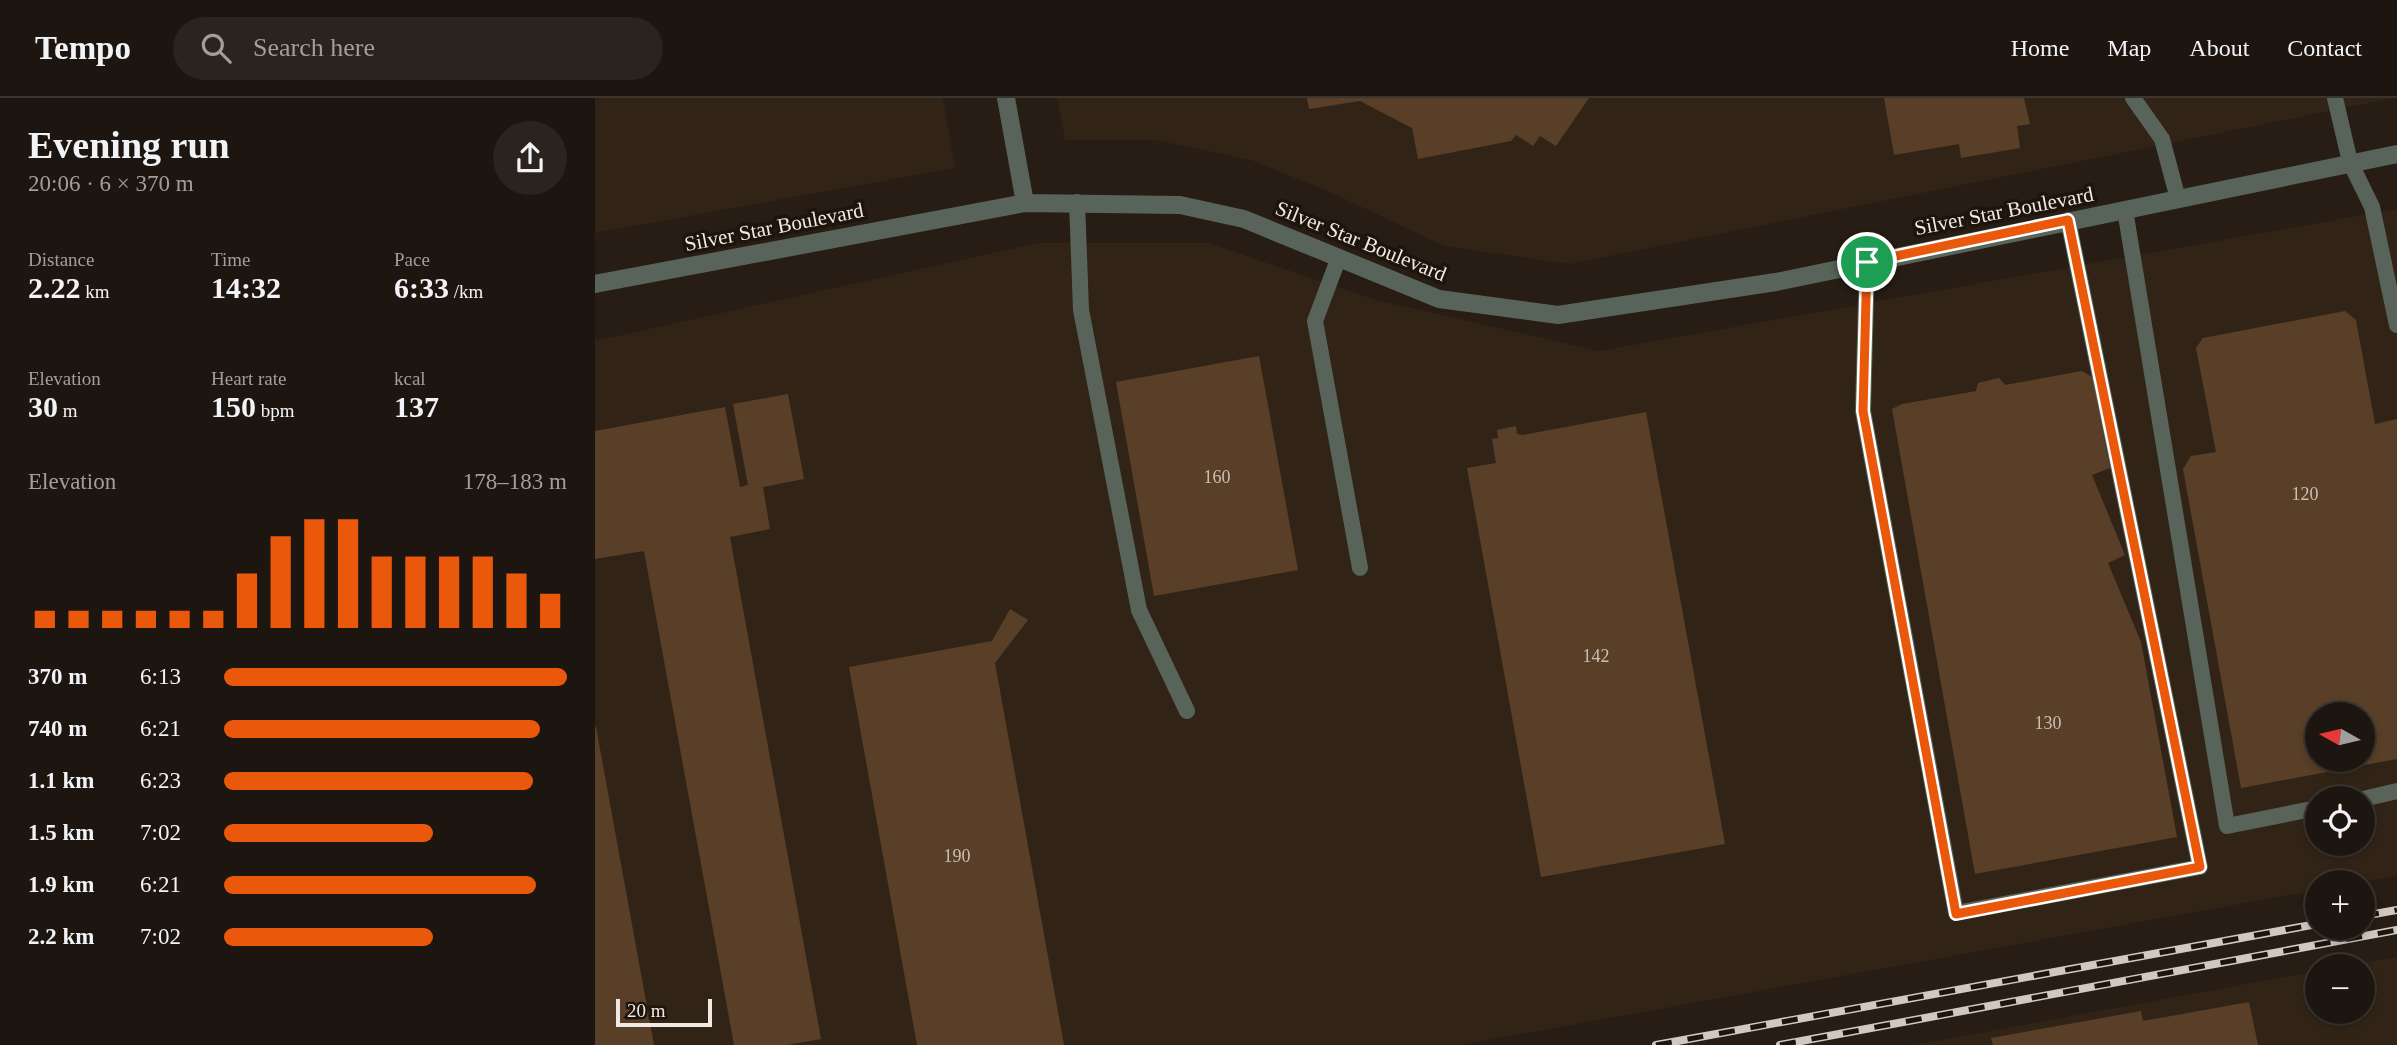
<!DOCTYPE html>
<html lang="en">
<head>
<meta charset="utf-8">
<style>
	body { margin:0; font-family:Georgia,serif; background:#2a231e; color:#f1f3f6; height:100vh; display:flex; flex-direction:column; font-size:26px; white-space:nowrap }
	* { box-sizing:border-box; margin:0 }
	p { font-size:23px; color:#a09f9f }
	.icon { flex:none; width:38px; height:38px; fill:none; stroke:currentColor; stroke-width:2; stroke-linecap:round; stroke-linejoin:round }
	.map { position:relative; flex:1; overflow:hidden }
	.details { display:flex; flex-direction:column; background:#1d1610; width:595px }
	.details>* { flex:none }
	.needle { width:46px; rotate:278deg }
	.tools { position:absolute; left:1710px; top:604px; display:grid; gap:14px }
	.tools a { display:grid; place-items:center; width:70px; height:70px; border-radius:50%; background:#1d1610; box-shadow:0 4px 10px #0003,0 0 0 2px #3b3530; font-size:35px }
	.scale { position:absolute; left:21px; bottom:18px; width:96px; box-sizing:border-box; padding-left:7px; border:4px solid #f1eae4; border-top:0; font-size:19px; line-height:24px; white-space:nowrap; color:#f1eae4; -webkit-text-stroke:5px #1d140c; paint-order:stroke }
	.pin { position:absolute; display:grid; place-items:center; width:60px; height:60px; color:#fff; margin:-30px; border:4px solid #fff; border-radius:50%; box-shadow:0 2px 7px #0007 }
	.round { display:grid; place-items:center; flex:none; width:74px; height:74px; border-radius:37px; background:#2a231e }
	.summary { display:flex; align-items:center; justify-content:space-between; height:119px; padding:0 28px }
	h1 { font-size:38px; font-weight:800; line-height:52px }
	.figures { display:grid; grid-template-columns:repeat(3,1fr); gap:10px; height:119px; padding:7px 28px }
	.figures div { display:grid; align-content:center }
	.figures b { font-size:30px; font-weight:800 }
	.figures small { font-size:19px; font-weight:400 }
	.figures p { font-size:19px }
	.chart { height:196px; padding:14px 28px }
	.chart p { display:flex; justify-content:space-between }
	.chart svg { width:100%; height:126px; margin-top:7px; stroke:#ea580c; stroke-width:6 }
	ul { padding:0 28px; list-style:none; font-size:23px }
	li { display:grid; grid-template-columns:112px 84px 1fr; align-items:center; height:52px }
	li i { height:18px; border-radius:9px; background:#ea580c }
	header { display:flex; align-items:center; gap:42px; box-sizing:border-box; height:98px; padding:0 35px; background:#1d1610; border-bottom:2px solid #3b3530 }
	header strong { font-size:33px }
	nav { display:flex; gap:38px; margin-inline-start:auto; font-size:24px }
	.search { width:490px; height:63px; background:#2a231e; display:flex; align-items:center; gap:18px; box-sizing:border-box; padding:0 24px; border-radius:38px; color:#a09f9f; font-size:26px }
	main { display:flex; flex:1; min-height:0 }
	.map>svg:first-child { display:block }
</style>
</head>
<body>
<header>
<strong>Tempo</strong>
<div class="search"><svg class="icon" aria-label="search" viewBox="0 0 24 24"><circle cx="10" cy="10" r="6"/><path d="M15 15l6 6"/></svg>Search here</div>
<nav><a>Home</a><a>Map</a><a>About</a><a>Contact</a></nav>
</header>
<main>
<section class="details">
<div class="summary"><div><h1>Evening run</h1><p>20:06 · 6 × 370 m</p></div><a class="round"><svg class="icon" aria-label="share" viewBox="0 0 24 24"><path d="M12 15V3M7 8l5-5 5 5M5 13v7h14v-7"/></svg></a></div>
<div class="figures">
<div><p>Distance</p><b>2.22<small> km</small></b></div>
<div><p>Time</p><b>14:32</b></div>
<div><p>Pace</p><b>6:33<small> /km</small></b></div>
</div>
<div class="figures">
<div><p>Elevation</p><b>30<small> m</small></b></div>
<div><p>Heart rate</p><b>150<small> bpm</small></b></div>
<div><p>kcal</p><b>137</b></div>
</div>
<div class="chart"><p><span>Elevation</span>178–183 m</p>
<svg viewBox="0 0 160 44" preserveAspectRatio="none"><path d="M5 44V38M15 44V38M25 44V38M35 44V38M45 44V38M55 44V38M65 44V25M75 44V12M85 44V6M95 44V6M105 44V19M115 44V19M125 44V19M135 44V19M145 44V25M155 44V32"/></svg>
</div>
<ul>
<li><b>370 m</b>6:13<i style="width:100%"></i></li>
<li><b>740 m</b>6:21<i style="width:92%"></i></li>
<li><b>1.1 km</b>6:23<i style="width:90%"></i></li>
<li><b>1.5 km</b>7:02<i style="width:61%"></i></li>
<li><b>1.9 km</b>6:21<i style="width:91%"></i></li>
<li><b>2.2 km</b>7:02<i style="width:61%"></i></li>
</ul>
</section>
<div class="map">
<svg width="1802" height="947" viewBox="0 0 1802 947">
	<rect width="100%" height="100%" fill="#271d15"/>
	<path fill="#312417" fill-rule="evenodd" d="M0,0H348L360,70L0,135Z
		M462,0H1799L975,166L849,148L733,93L656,62L560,42H470Z
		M1802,111V778L1768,784H1722V792L866,947H0V243L443,145H613L781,202L1004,253ZM1722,616H1768V662H1722ZM1722,700H1768V746H1722Z
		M1802,859V947H1319L1722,873V914H1768V868H1751Z"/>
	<path fill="#593f28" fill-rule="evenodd" d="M712,0H994L961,48L945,38L938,48L921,37L916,43L823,61L817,30L765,3L714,11Z
		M1289,0H1429L1435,26L1422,28L1425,50L1366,60L1364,46L1299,57Z
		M1750,213L1761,222L1780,326L1802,321V661L1646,690L1588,371L1596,358L1621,354L1601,250L1608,240ZM1722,616H1768V662H1722Z
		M664,258L703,472L559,498L521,284Z
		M1487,273L1497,279L1515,370L1497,377L1530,457L1513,465L1546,544L1582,739L1380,776L1297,311L1307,306L1381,293L1383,285L1404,280L1410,287Z
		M193,296L209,381L168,389L175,431L135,439L226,941L192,947H139L49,453L0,461V333L130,309L145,389L153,387L138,306Z
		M1051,314L1130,746L946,779L872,370L901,365L897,341L903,340L902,332L921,328L922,336L928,337Z
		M415,511L433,522L400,565L469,947H322L254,569L397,543Z
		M0,629H1L59,947H0Z
		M1654,904L1663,947H1398L1396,940L1546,913L1548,923Z"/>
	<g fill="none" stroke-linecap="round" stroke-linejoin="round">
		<path stroke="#586459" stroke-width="16" d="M1538,0L1567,41L1583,101
			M1740,0L1755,64L1777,109L1802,227
			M482,104L486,212L544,512L592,613
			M1530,112L1632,728L1722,710
			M744,159L720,223L765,470
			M1272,164L1268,313L1361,815L1605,769L1473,122
			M1768,701L1802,693"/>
		<path stroke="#586459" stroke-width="18" d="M411,0L430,105
			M0,186L430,105L585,107L649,121L844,201L963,217L1181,184L1802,56"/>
		<defs>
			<path id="rail" d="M1768,818L1802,812
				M1061,947L1722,826
				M1185,947L1802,832"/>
		</defs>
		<use href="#rail" stroke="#d0c9c2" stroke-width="8"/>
		<use href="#rail" stroke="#1d140c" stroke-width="5" stroke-dasharray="16" stroke-linecap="butt"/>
	</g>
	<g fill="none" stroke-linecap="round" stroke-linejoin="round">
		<defs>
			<path id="route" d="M1473,122L1605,769L1361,816L1268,313L1272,164Z"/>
		</defs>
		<use href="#route" stroke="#fff" stroke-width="14"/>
		<use href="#route" stroke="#ea580c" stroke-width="9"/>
	</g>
	<g text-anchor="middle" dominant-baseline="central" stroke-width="7" stroke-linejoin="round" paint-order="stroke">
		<g font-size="18" fill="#cbbfb5">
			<text x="622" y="379">160</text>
			<text x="1710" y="396">120</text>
			<text x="1001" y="558">142</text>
			<text x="1453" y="625">130</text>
			<text x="362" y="758">190</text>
		</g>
		<g font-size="21" fill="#f1eae4" stroke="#1d140c">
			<text transform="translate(1409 113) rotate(-11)">Silver Star Boulevard</text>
			<text transform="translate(179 129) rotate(-11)">Silver Star Boulevard</text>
			<text transform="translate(766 143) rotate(22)">Silver Star Boulevard</text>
		</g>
	</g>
</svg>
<div class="tools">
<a><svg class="needle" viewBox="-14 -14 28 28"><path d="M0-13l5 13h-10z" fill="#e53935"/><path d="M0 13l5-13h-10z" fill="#a09f9f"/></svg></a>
<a><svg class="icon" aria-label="locate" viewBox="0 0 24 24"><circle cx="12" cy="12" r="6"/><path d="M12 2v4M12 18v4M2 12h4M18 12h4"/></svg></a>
<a>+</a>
<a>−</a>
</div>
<div class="scale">20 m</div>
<div class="pin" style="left:1272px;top:164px;background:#1e9e55"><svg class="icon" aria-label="arrive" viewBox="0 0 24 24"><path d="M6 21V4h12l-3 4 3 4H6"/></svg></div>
</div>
</main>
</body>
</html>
